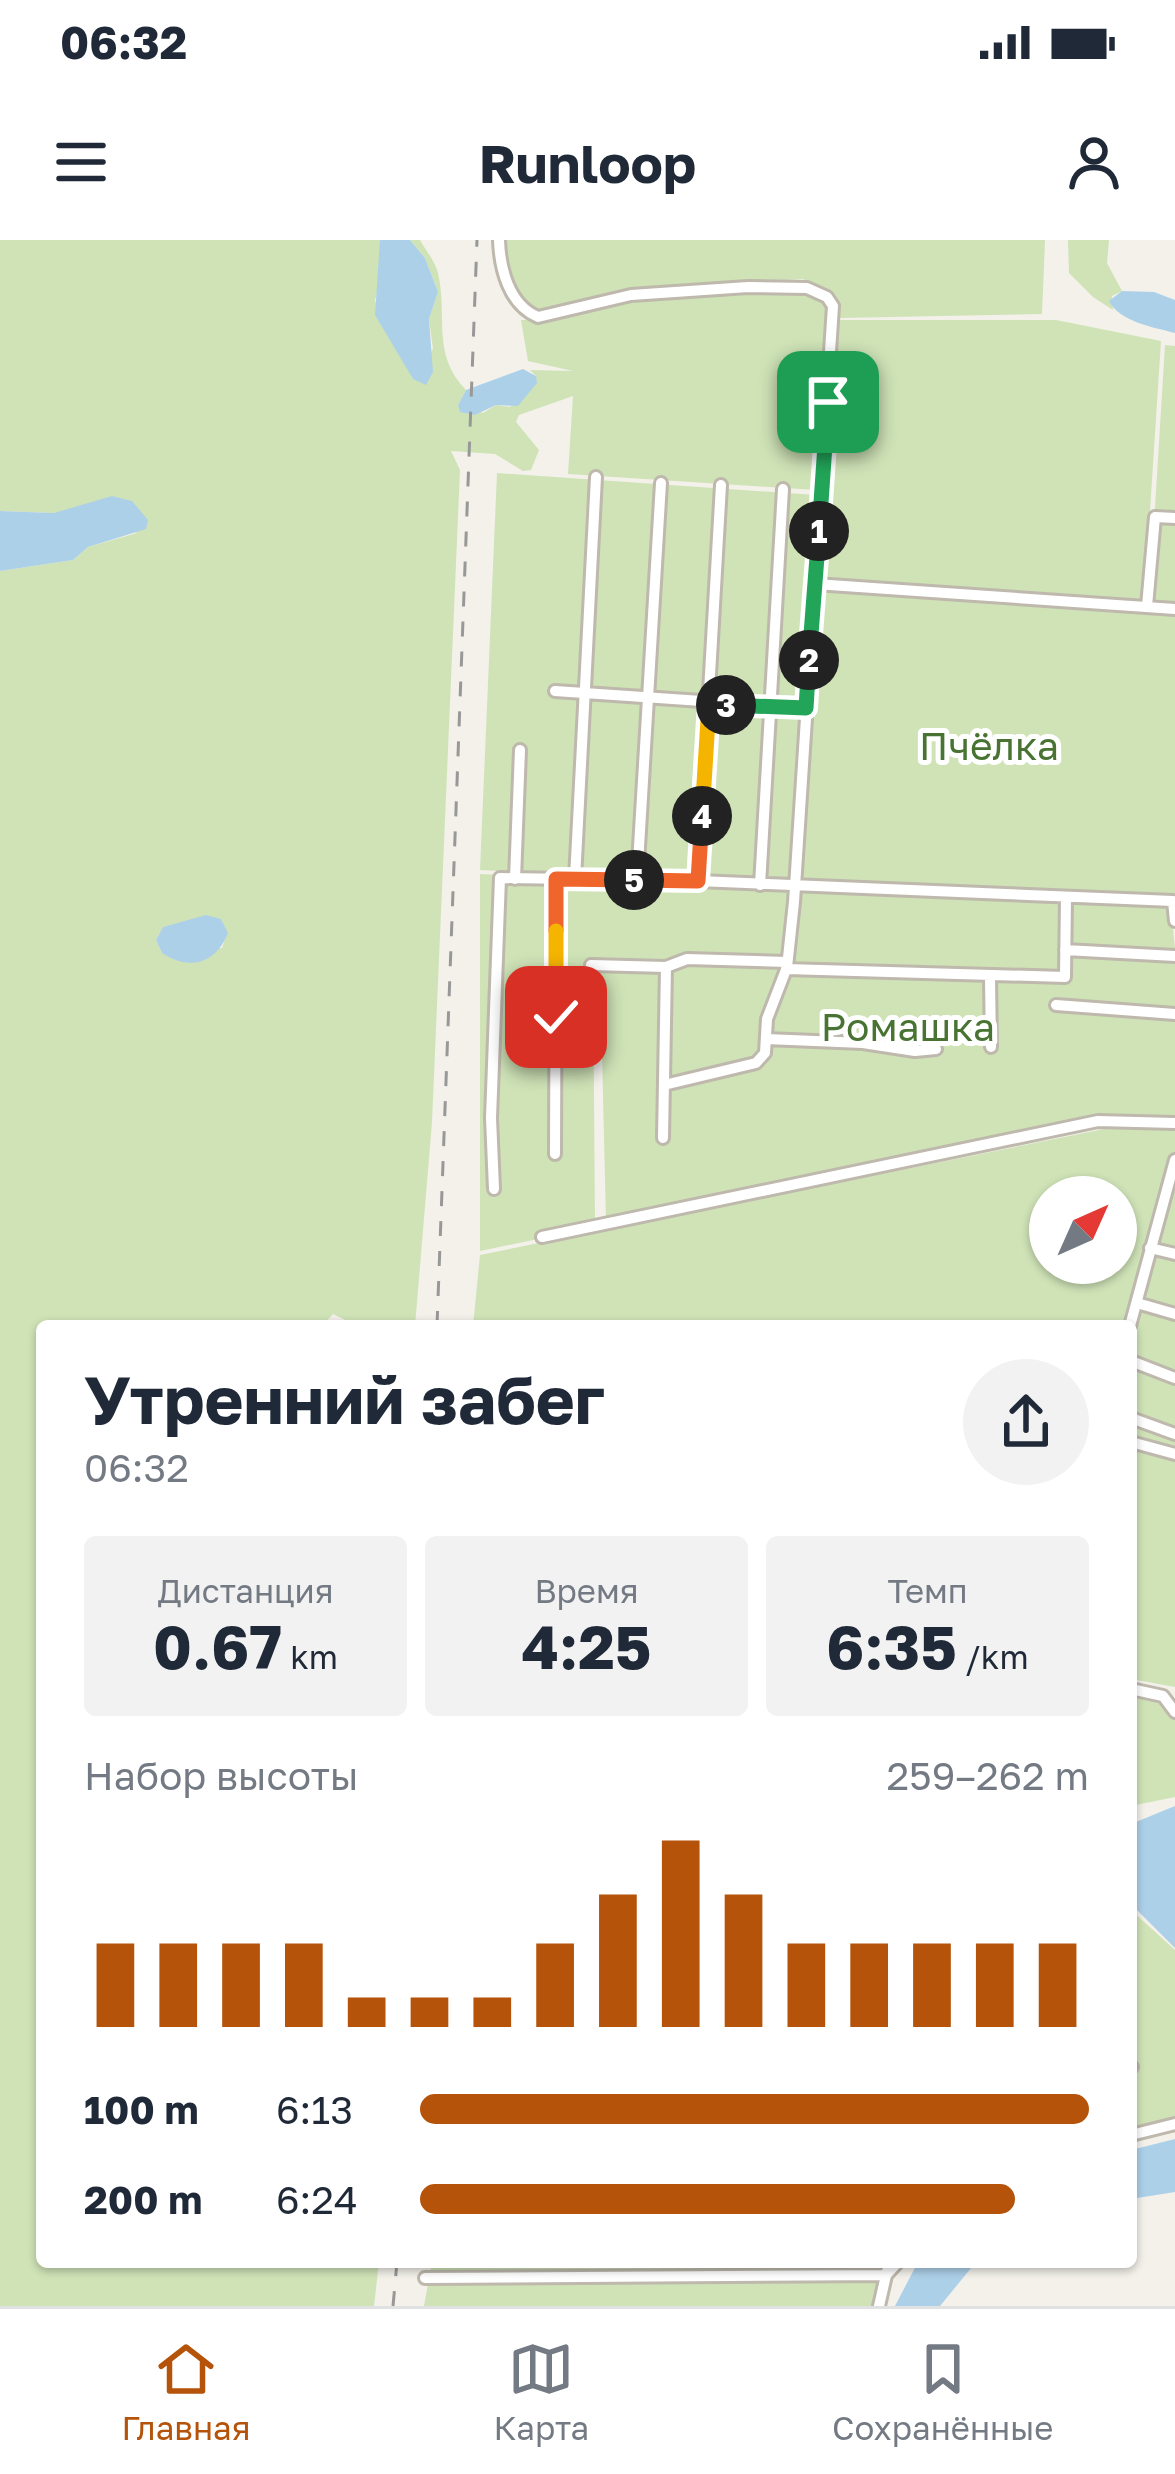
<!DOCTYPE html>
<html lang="ru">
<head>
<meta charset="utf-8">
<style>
	body { margin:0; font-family:"Golos Text",sans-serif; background:#f2f2f3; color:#1f2937; height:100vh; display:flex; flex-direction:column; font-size:45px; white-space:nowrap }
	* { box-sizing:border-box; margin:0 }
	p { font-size:39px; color:#747a83 }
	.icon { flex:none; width:66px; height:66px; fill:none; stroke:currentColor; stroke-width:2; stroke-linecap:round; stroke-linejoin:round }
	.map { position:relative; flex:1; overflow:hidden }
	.panel { position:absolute; left:36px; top:1080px; width:1101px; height:948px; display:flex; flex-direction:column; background:#fff; border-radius:12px; box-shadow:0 3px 9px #0004 }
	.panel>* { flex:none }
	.needle { width:78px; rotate:45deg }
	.fabs { position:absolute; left:1029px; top:936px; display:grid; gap:24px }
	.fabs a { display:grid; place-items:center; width:108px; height:108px; border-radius:50%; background:#fff; box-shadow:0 3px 9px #0004; font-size:60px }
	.pin { position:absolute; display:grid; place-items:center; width:102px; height:102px; color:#fff; margin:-51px; border-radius:24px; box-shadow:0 6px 18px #0006 }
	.km { position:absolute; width:60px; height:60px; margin:-30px; border-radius:50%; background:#222; color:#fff; font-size:33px; line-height:60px; text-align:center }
	.round { display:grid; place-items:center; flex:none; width:126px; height:126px; border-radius:63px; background:#f2f2f3 }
	.overview { display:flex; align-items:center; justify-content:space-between; height:204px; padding:0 48px }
	h1 { font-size:66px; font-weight:700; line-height:90px }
	.figures { display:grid; grid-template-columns:repeat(3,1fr); gap:18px; height:204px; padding:12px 48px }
	.figures div { display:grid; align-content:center; border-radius:12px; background:#f2f2f3; text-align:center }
	.figures b { font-size:60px; font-weight:700 }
	.figures small { font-size:33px; font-weight:400 }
	.figures p { font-size:33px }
	.chart { height:336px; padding:24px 48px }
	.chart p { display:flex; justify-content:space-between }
	.chart svg { width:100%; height:216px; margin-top:12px; stroke:#b45309; stroke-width:6 }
	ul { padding:0 48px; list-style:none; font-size:39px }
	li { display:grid; grid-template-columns:192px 144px 1fr; align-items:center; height:90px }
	li i { height:30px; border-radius:15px; background:#b45309 }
	.status { display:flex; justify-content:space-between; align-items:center; height:84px; padding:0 60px; background:#fff; direction:ltr }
	.status svg { height:33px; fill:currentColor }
	header { display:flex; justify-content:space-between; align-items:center; height:156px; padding:0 48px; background:#fff; font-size:54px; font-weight:700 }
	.dock { display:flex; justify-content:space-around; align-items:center; height:168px; border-top:3px solid #e0e1e3; background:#fff; font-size:33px; color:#747a83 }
	.dock a { display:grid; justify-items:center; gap:6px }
	.dock .on { color:#b45309 }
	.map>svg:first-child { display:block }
</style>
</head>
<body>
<div class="status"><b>06:32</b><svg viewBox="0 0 49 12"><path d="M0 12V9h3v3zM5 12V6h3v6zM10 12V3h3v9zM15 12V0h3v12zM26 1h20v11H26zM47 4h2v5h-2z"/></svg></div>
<header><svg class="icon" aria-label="menu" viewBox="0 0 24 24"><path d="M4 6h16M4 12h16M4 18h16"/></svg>Runloop<svg class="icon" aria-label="person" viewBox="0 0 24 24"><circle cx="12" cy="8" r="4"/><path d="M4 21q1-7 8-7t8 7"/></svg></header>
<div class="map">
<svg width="1175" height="2066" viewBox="0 0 1175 2066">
	<rect width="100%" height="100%" fill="#f3f1ea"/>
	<path fill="#cfe3b7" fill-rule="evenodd" d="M0,0H380V39L375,61L413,139L433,109L429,79L438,52L425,18L410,0H420C426,11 435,21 438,33C448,77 431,114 466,150L458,165L483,173L496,165L510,167L536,136L530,130L573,131L528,121L521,80H556L606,61L798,52L827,63L816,250L568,234L573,156L519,175L516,182L539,210L531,230L523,231L495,214L451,211L460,230L432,882L415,1086H357L333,1074L322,1086H42V2022H379L374,2066H0V331L73,320L88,307L137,293L74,269L54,273L0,271ZM221,679L227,693L222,708L162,713L156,700L163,687Z
		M503,0H1045L1042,74L840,78L835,55L803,39L629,51L578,60L544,74L519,63L503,11Z
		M1068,0H1109L1107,23L1122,51L1112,56L1113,70L1093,57L1069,33Z
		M835,80H1056L1161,101L1144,363L816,343Z
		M1165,105L1175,106V367L1149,365Z
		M497,233L816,255L791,645L480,630Z
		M816,347L1175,375V661H1170L1175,708V881H1114L606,982L600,727L784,717L593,724L595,987L480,1011V634L1141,659L801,639Z
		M1153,885L1175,887V911L1127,1086H473L480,1015L1114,887ZM1050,957H1116V1023H1050Z
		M1175,946V1447L1131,1439V1112Z
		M1131,1452L1169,1461L1175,1476V1557L1131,1566Z
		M1131,1670L1175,1710V1885L1131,1893Z
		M432,2022H885L875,2066H424Z"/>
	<path fill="#add0e9" d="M380,0H410L425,18L438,52L429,79L433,132L426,145L413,139L375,75Z
		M1122,51L1154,52L1175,60V93C1153,87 1120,82 1109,61Z
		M523,129L536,136L537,143L518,166L496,165L475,175L460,172L458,165L466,150Z
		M112,256L132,261L148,280L146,289L88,307L73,320L0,331V271L54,273Z
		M206,675L221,679L228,693C216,724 189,731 162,713L156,700L163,687Z
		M1175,1566V1708L1131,1664V1584Z
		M1175,1899V1952L1131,1959V1910Z
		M918,2022H976L940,2066H895Z"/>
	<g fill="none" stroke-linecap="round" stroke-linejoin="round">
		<defs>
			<path id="minor" d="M499,0C500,29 509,65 538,77L631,55L748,47L807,48L827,57L833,66L794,662L787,727L767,779L765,813L756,823L664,845
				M815,344L1175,369
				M1147,366L1155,277L1175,278
				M555,451L806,468
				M515,639L520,510
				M575,639L596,237
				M637,640L661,243
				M698,641L721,245
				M760,645L783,249
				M1065,710L1175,716
				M591,725L666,727L663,898
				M666,727L687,719L787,722
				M786,729L1065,737L1066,657
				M990,737L991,807
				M1056,765L1175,774
				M766,799L863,803L915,811L936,809
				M555,914L556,639
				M494,949L491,878L500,638L698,641L1173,661L1175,681
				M542,997L1098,881L1175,883
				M1150,1008L1175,1014
				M1137,1063L1175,1074
				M1130,1086L1175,920
				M1131,1121L1175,1138
				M1131,1178L1175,1194
				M1131,1202L1175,1214
				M1131,1449L1163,1456L1175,1472
				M1131,1827H1132
				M1131,1895L1175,1884
				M425,2038L886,2035L898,2022
				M879,2066L887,2031"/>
		</defs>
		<use href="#minor" stroke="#beb8ad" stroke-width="16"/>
		<use href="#minor" stroke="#fff" stroke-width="10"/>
		<path stroke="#989898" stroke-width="3" stroke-dasharray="15 15" stroke-linecap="butt" d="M437,1086L477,0
			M393,2066L397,2022"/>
	</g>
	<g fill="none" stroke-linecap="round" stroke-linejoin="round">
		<defs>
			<path id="split-1" d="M819,291L828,162"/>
			<path id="split-2" d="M809,420L819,291"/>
			<path id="split-3" d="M726,465L806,468L809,420"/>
			<path id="split-4" d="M702,576L709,464L726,465"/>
			<path id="split-5" d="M634,640L698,641L702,576"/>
			<path id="split-6" d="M556,691V639L634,640"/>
			<path id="split-7" d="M556,777V691"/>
		</defs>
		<use href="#split-1" stroke="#fff" stroke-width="24"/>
		<use href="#split-2" stroke="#fff" stroke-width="24"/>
		<use href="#split-3" stroke="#fff" stroke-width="24"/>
		<use href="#split-4" stroke="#fff" stroke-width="24"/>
		<use href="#split-5" stroke="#fff" stroke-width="24"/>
		<use href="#split-6" stroke="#fff" stroke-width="24"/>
		<use href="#split-7" stroke="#fff" stroke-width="24"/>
		<use href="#split-1" stroke="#22a559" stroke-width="15"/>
		<use href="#split-2" stroke="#22a559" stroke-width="15"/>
		<use href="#split-3" stroke="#22a559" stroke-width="15"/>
		<use href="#split-4" stroke="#f5b400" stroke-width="15"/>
		<use href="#split-5" stroke="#f0652b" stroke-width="15"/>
		<use href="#split-6" stroke="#f0652b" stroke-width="15"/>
		<use href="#split-7" stroke="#f5b400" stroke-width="15"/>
	</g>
	<g text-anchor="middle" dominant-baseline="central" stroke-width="10" stroke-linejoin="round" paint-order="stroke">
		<g font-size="39" fill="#497332" stroke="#fff">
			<text x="989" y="505">Пчёлка</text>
			<text x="908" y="786">Ромашка</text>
		</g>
	</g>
</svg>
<div class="fabs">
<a><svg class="needle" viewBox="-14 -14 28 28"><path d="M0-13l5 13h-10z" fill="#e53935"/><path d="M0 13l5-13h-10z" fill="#747a83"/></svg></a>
</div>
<div class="pin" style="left:828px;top:162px;background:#1e9e55"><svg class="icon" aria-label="arrive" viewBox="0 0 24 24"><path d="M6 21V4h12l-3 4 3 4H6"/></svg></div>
<div class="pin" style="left:556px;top:777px;background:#d93025"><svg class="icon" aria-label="check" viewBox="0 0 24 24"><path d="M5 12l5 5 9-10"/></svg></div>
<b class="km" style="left:819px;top:291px">1</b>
<b class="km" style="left:809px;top:420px">2</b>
<b class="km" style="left:726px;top:465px">3</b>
<b class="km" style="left:702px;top:576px">4</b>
<b class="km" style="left:634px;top:640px">5</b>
<section class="panel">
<div class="overview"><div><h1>Утренний забег</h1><p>06:32</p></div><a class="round"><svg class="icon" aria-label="share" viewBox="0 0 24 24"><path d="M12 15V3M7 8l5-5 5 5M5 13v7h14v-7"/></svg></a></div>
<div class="figures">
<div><p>Дистанция</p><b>0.67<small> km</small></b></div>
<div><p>Время</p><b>4:25</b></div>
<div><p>Темп</p><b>6:35<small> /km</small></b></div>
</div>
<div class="chart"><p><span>Набор высоты</span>259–262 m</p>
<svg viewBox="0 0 160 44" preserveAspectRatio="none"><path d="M5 44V27M15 44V27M25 44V27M35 44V27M45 44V38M55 44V38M65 44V38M75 44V27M85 44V17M95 44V6M105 44V17M115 44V27M125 44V27M135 44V27M145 44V27M155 44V27"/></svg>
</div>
<ul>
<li><b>100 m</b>6:13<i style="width:100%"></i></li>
<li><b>200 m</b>6:24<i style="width:89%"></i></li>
</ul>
</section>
</div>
<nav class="dock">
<a class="on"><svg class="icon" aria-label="home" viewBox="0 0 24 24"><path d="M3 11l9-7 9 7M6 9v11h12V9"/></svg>Главная</a>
<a><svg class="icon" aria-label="map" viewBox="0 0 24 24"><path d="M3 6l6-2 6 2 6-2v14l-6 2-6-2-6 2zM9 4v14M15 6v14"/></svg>Карта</a>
<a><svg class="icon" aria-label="saved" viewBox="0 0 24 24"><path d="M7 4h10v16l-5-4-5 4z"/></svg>Сохранённые</a>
</nav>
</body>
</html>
